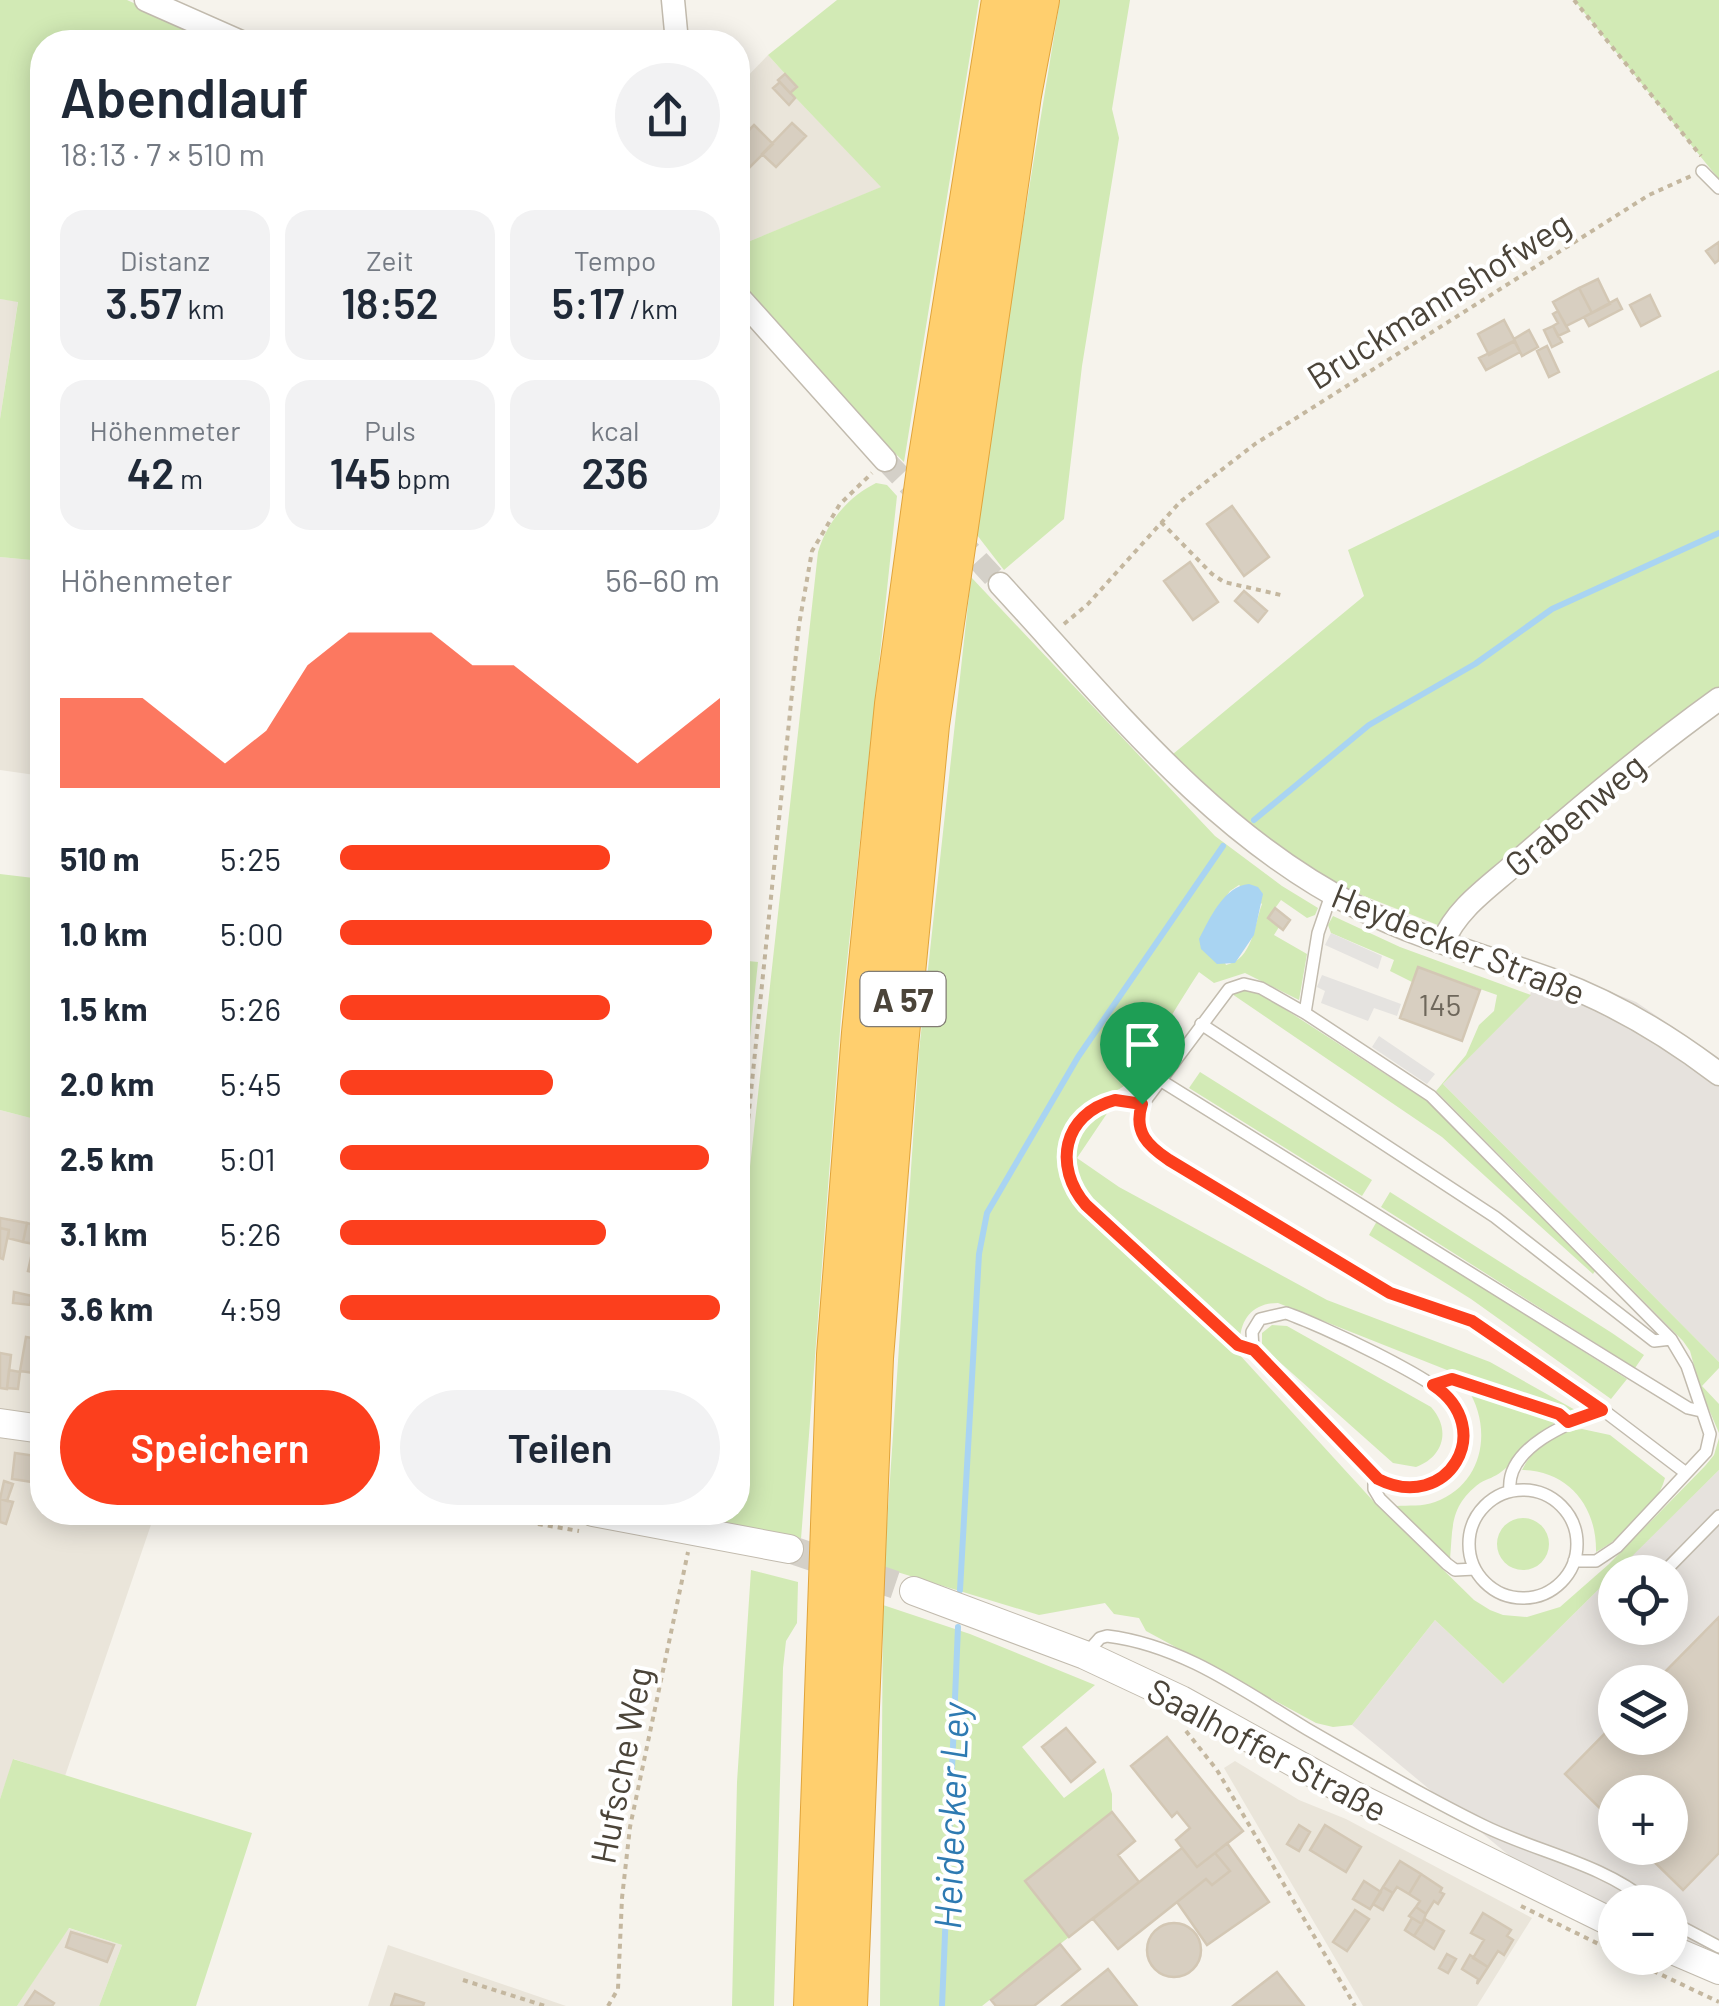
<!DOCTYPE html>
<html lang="de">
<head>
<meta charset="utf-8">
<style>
	body { margin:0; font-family:Barlow,sans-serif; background:#f2f2f3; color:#1f2937; height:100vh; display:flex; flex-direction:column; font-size:38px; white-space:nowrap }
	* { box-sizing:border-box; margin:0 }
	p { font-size:32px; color:#747a83 }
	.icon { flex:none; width:55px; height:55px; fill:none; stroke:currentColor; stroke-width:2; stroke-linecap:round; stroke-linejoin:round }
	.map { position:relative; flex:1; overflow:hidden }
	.sheet { position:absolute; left:30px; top:30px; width:720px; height:1495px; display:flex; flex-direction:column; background:#fff; border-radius:40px; box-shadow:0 5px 25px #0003 }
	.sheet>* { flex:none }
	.tools { position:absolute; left:1598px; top:1555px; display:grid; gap:20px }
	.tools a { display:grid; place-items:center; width:90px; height:90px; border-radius:50%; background:#fff; box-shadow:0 5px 25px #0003; font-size:50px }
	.pin { position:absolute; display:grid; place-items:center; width:85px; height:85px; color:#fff; margin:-102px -42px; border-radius:50% 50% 50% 0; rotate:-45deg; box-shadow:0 0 10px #0007 }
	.pin .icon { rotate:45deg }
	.round { display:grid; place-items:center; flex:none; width:105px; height:105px; border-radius:52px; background:#f2f2f3 }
	.headline { display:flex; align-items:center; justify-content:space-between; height:170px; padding:0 30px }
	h1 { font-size:55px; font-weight:600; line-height:75px }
	.stats { display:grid; grid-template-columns:repeat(3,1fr); gap:15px; height:170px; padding:10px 30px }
	.stats div { display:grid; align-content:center; border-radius:25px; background:#f2f2f3; text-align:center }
	.stats b { font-size:42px; font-weight:600 }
	.stats small { font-size:28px; font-weight:400 }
	.stats p { font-size:28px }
	.chart { height:280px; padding:20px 30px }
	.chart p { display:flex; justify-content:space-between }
	.chart svg { width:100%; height:180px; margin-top:10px; fill:#fc3f1d; opacity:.7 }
	.action { display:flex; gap:20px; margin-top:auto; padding:20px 30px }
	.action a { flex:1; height:115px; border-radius:60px; background:#fc3f1d; color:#fff; font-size:40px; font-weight:600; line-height:115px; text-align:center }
	.action a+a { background:#f2f2f3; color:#1f2937 }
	ul { padding:0 30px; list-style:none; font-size:32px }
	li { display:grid; grid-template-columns:160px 120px 1fr; align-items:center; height:75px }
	li i { height:25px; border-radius:12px; background:#fc3f1d }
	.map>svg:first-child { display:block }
</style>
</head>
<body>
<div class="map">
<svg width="1719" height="2006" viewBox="0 0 1719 2006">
	<rect width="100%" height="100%" fill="#f6f3ec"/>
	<path fill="#eae5da" d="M768,55L797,87L791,93L882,187L738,246V86Z
		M0,299L18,301L0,419Z
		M0,557L42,561V776L0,770Z
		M0,1110L42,1121V1512L155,1513L65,1776L14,1759L0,1799Z
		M1235,1761L1299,1800L1346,1819L1532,1918L1477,2006H1363L1224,1768Z
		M68,1928L122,1945L99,2006H17Z
		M388,1945L566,2006H368Z"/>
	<path fill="#e6e2dd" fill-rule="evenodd" d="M1540,964L1636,1002L1719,1058V1362L1443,1084L1530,995Z
		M1719,1470V1973L1670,1951V1902H1615V1925L1564,1901L1352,1725L1435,1620L1503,1684L1615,1573V1628H1670V1572H1615ZM1615,1682H1670V1738H1615ZM1615,1792H1670V1848H1615Z"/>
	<path fill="#d2eab5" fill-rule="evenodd" d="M0,0H127L219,42H42V561L0,557V419L18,302L0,299Z
		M837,0H979L904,462L869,428L738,287V246L881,187L791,93L796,86L768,55Z
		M1060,0H1130L1112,109L1119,138L1082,366L1064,519L1004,570L977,535L987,445Z
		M1574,0H1719V179L1709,167Z
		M1719,370V699L1453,931L1336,885L1270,844L1173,754L1364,596L1348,550Z
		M876,483L887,485L897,496L841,1018L801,1539L686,1513L738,1512V1275L818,552C827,522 848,497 876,483Z
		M971,577L1215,836L1282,886L1318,908L1315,915L1307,918L1281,900L1268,918L1279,927L1274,935L1307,954L1299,1000L1245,973L1214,983L1199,972C1175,1008 1153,1049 1127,1083C1119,1093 1104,1092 1093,1100C1060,1126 1048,1167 1075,1201L1238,1353L1375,1503L1474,1600L1490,1610L1503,1615L1527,1617L1560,1607L1609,1564L1705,1466L1714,1455L1719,1438V1470L1503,1684L1435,1620L1352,1725L1333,1727L1316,1723L1146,1631L1139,1618L1114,1614L1105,1603L1039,1615L884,1568L919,1051ZM1239,885L1262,904C1254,925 1253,959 1226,965L1207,924L1230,891Z
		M0,874L42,879V1121L0,1110Z
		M1333,916L1400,947L1531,995L1443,1084L1719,1362V1368L1702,1386L1719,1404V1433L1701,1391L1690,1351L1683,1341L1436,1091L1466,1055L1479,1025L1494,1011L1497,995L1418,967L1414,983L1390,971L1394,960L1331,933L1328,925Z
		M738,960L758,962L738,1151Z
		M1242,990L1260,993L1430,1103L1595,1271L1593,1274L1442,1137L1232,994Z
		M1200,1072L1372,1180L1362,1196L1189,1088Z
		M1112,1106L1077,1158L1119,1187L1327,1300L1490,1362L1577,1411L1571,1413L1457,1374L1278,1303C1255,1303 1241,1317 1240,1340L1096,1207C1062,1171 1062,1128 1112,1106Z
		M1390,1192L1612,1333L1644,1355L1635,1368L1381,1207Z
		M1377,1221L1627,1379L1611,1399L1471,1299L1369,1235Z
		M1272,1325L1287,1326L1431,1407C1451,1429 1444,1457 1416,1467L1393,1463L1266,1350L1262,1344V1333Z
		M1467,1388L1560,1419C1536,1435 1522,1456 1501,1472C1495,1477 1487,1479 1480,1483C1449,1506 1453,1528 1450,1559L1396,1506C1409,1505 1422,1507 1435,1502C1484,1484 1493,1428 1467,1388Z
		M1582,1429L1610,1435L1665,1478C1657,1508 1623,1537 1596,1552C1597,1507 1569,1471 1522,1470C1534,1446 1556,1432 1582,1429Z
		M1497 1544a26 26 0 1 1 52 0a26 26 0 1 1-52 0Z
		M751,1570L798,1582L797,1623L786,1641L783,1668L774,2006H732L737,1782Z
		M883,1605L970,1634L1095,1685L1022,1747L1064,1798L1104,1768L1112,1794V1812L1025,1881L1069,1937L982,2006H880Z
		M13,1759L252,1833L196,2006H99L122,1945L69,1928L17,2006H0V1799Z"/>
	<path fill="#e5e3e0" d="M1331,933L1382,956L1378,969L1325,945Z
		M1322,975L1401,1004L1397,1016L1374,1008L1368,1021L1321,1003L1325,991L1317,987Z
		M1379,1036L1435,1074L1427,1084L1372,1047Z"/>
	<path fill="#a9d4f2" d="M1249,884L1258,887L1263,894L1254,935L1235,963L1217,964L1201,949L1199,939C1210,918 1224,886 1249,884Z"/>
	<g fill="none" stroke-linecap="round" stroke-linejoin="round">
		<path stroke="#a9d4f2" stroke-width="6" d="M1254,820L1369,725L1475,664L1552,609L1719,533
			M960,1590L979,1254L987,1213L1078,1057L1223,846
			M942,2006L958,1627"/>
	</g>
	<path fill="#d8cfc1" stroke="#d3c7b4" stroke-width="2.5" d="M785,74L797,87L790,93L778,80Z
		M780,82L795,98L789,105L773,88Z
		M792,123L806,136L776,167L762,154Z
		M754,125L773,144L742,175L738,171V141Z
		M1719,242V260L1715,263L1706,251Z
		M1598,279L1610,304L1592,313L1579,288Z
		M1579,288L1592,313L1566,326L1553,302Z
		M1650,295L1660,316L1641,326L1630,305Z
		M1617,299L1622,309L1589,326L1584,317Z
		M1558,311L1569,331L1558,336L1553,326L1558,323L1553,314Z
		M1504,320L1515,341L1489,355L1478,334Z
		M1553,326L1562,342L1552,347L1544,330Z
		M1529,330L1538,347L1522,356L1514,339Z
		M1514,341L1520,352L1486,370L1479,358Z
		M1547,346L1559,372L1549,377L1537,351Z
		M1232,506L1269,557L1244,576L1207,524Z
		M1190,562L1218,602L1193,620L1164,581Z
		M1244,591L1267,611L1258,622L1235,601Z
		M1275,908L1290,920L1283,930L1268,918Z
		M1418,967L1480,990L1462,1041L1400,1018Z
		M0,1218L27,1223L23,1242L8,1238L9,1230L0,1228Z
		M27,1223L38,1226L34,1244L23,1242Z
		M38,1226L42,1227V1274L28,1271Z
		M0,1228L9,1230L3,1259L0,1258Z
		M14,1292L32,1296L30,1305L13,1303Z
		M26,1337L38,1339L34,1373L20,1371Z
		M0,1353L11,1355L7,1389L0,1388Z
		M40,1364L42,1365V1395L35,1394Z
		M9,1370L20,1372L18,1389L7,1388Z
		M15,1453L36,1456L32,1482L12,1479Z
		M4,1481L13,1484L7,1501L0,1499Z
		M0,1499L13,1502L6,1524L0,1522Z
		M90,1512L114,1515L113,1522L89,1519Z
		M1719,1617V1853L1683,1890L1640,1848H1670V1792H1615V1823L1565,1774L1615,1723V1738H1670V1682H1655Z
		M1066,1728L1095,1762L1071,1782L1042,1747Z
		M1167,1737L1243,1831L1197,1867L1176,1840L1190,1828L1177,1812L1172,1817L1131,1766Z
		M1112,1812L1135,1841L1118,1855L1139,1882L1069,1937L1025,1881Z
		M1299,1825L1310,1832L1299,1851L1287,1844Z
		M1325,1825L1361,1847L1346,1872L1310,1850Z
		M1227,1843L1269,1902L1207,1945L1177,1902L1206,1879L1212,1885L1230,1871L1215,1853Z
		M1182,1848L1197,1867L1215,1853L1230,1871L1212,1885L1206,1879L1118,1949L1093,1919Z
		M1400,1861L1421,1874L1409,1894L1397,1887L1393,1893L1383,1887Z
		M1421,1874L1442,1888L1440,1892L1444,1894L1438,1904L1434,1901L1426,1914L1416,1907L1420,1901L1409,1894Z
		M1364,1881L1381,1892L1370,1909L1353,1899Z
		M1383,1887L1393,1893L1383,1910L1373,1904Z
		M1416,1907L1426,1914L1422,1924L1409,1916Z
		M1355,1910L1369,1919L1347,1951L1333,1942Z
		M1483,1913L1511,1930L1507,1936L1513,1940L1504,1955L1498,1951L1488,1967L1473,1958L1484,1940L1471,1933Z
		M1412,1918L1422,1924L1414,1936L1405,1930Z
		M1425,1919L1444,1931L1434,1949L1414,1936Z
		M1147 1950a27 27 0 1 1 54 0a27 27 0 1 1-54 0Z
		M71,1932L114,1945L107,1962L66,1947Z
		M1060,1944L1080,1969L1034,2006H996L991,2000Z
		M1447,1954L1456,1959L1448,1973L1439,1968Z
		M1470,1955L1488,1967L1477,1984L1478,1979L1462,1969Z
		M1108,1969L1137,2006H1062Z
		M1277,1972L1304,2006H1233Z
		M35,1991L54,2003L52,2006H25Z
		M395,1994L424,2003L423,2006H391Z"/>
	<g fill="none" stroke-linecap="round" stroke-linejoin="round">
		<path stroke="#d4d0c8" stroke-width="22" stroke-dasharray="22 11" stroke-linecap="butt" d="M885,460L924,501
			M956,536L1000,584"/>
		<path stroke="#d4d0c8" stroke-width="28" stroke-dasharray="28 14" stroke-linecap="butt" d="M789,1549L914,1591"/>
		<defs>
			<path id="service" d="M1702,171L1719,188
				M1305,1013L1318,933L1332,892
				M1201,1024L1495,1217L1654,1341L1671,1339
				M1160,1080L1631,1373L1688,1408L1701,1411
				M1142,1105C1129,1101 1117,1097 1104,1102C1074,1114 1056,1157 1072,1186C1084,1208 1107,1224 1125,1241C1163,1276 1201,1311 1238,1345L1253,1350
				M1286,1313C1316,1323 1439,1380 1455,1404C1491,1458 1421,1521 1364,1466L1253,1350L1252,1332L1260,1319Z
				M1433,1385L1451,1379L1559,1414L1568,1422
				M1374,1475V1489L1380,1499L1447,1564L1455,1570L1475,1569
				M1469 1544a54 54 0 1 1 108 0a54 54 0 1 1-108 0Z
				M1510,1491C1505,1447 1570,1422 1603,1410
				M1574,1561H1596L1617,1547L1706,1452L1710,1434L1687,1366L1671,1339L1431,1096L1305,1013L1261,988L1244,984L1229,989L1142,1105C1133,1132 1148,1146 1169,1160L1390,1293L1472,1321L1603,1410L1686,1473
				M1664,1572L1719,1516
				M1085,1655L1100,1638L1107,1636C1182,1645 1244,1691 1307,1729C1364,1762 1423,1796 1482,1825C1536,1852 1601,1863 1648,1902
				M1670,1921L1719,1947"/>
			<path id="minor" d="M146,0L241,42
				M673,0L677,42
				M738,296L885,460
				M1000,584C1108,701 1212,834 1357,907C1420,939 1489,957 1555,981C1615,1003 1669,1036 1719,1074
				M1443,942C1456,909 1489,887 1515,864C1581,806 1648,750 1719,699"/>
			<path id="tertiary" d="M0,1423L42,1429
				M593,1512L789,1549
				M914,1591L1085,1655L1181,1700L1353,1795L1615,1924
				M1670,1949L1719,1970"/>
			<path id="motorway" d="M814,2006L837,1355L862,1033L895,704L928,462L1002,0
				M847,2006L873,1358L898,1045L929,725L1021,95L1039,0"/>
		</defs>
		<use href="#service" stroke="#c2bbae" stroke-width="14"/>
		<use href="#minor" stroke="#c2bbae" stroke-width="25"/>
		<use href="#tertiary" stroke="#c2bbae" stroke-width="30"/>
		<use href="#motorway" stroke="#e0a43c" stroke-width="42"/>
		<path stroke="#c4b79f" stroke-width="4" stroke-dasharray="5 5" stroke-linecap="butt" d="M1574,0L1701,156
			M1161,522L1212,574L1224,582L1281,595
			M1064,624L1088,604L1180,502L1255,444L1649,195L1691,176
			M738,1218L799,625L812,551L840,504L872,473
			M469,1512L579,1531
			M1186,1731L1217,1770L1355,2006
			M1521,1906L1615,1952
			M1626,1958L1719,2002
			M463,1980L545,2006
			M608,2006L618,1989L622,1898L630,1827L688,1552"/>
		<use href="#service" stroke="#fff" stroke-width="11"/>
		<use href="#minor" stroke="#fff" stroke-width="22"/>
		<use href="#tertiary" stroke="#fff" stroke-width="28"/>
		<use href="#motorway" stroke="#ffcf6e" stroke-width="40"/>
	</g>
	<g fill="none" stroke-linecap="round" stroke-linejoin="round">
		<defs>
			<path id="route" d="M1115,1100L1142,1104C1133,1132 1148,1146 1169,1160L1390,1293L1472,1321L1602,1410L1568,1422L1559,1414L1452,1379L1433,1385C1499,1429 1447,1514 1378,1479L1254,1350L1238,1345L1086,1205C1053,1167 1062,1114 1115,1100Z"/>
		</defs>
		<use href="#route" stroke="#fff" stroke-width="20"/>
		<use href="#route" stroke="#fc3f1d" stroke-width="12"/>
	</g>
	<g text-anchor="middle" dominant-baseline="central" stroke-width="8" stroke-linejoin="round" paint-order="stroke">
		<g font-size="30" fill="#6e675b">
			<text x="1440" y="1004">145</text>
		</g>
		<rect fill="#fff" stroke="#817c74" stroke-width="2.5" x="860.5" y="972" width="85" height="54" rx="8"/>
		<g font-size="32" font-weight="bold" fill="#4b4439">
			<text x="903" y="999">A 57</text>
		</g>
		<g font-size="35" fill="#4b4439" stroke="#fff">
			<text transform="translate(1438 299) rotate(-32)">Bruckmannshofweg</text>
			<text transform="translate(1574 814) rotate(-40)">Grabenweg</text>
			<text transform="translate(1459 943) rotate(22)">Heydecker Straße</text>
			<text transform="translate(1268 1749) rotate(28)">Saalhoffer Straße</text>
			<text transform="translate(620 1765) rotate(-79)">Hufsche Weg</text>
		</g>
		<g font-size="38" font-style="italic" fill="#2e7ab2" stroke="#fff">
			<text transform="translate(950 1816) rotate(-88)">Heidecker Ley</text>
		</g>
	</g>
</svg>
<div class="tools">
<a><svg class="icon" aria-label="locate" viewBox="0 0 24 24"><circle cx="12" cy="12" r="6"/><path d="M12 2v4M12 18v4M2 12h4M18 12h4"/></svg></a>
<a><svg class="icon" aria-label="layers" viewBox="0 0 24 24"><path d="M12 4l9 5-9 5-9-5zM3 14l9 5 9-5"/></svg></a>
<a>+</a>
<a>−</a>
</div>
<div class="pin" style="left:1142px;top:1104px;background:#1e9e55"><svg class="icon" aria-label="arrive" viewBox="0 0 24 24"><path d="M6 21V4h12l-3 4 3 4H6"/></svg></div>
<section class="sheet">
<div class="headline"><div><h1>Abendlauf</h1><p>18:13 · 7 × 510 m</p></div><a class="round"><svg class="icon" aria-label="share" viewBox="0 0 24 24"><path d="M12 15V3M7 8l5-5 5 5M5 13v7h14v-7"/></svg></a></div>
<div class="stats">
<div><p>Distanz</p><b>3.57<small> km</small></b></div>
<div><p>Zeit</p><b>18:52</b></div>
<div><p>Tempo</p><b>5:17<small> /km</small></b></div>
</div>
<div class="stats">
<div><p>Höhenmeter</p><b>42<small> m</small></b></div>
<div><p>Puls</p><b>145<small> bpm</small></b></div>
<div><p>kcal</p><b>236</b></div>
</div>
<div class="chart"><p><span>Höhenmeter</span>56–60 m</p>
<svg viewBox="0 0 160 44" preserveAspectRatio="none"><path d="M0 44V22L10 22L20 22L30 30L40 38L50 30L60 14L70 6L80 6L90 6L100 14L110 14L120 22L130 30L140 38L150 30L160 22V44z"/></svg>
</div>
<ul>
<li><b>510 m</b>5:25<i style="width:71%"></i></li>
<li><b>1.0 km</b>5:00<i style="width:98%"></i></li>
<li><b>1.5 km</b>5:26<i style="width:71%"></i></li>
<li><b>2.0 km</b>5:45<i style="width:56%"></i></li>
<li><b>2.5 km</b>5:01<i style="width:97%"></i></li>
<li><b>3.1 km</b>5:26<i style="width:70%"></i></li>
<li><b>3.6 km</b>4:59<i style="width:100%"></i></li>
</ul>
<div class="action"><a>Speichern</a><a>Teilen</a></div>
</section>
</div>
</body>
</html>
